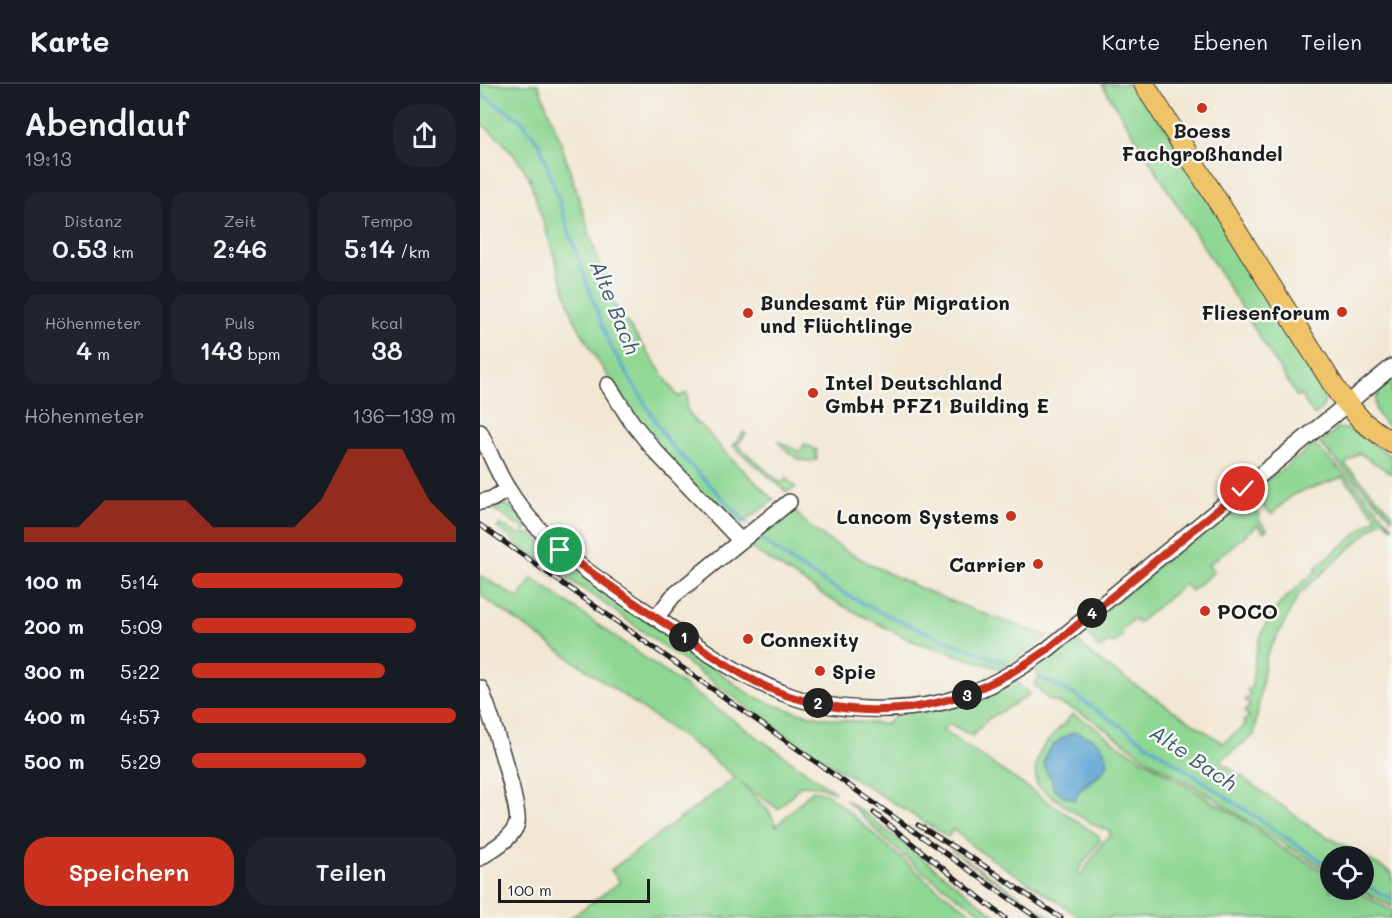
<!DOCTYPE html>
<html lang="de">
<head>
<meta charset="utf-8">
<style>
	body { margin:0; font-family:Mali,sans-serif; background:#20242c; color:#f1f3f6; height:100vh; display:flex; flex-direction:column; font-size:22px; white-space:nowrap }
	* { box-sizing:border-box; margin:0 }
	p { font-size:20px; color:#9ea1a6 }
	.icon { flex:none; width:33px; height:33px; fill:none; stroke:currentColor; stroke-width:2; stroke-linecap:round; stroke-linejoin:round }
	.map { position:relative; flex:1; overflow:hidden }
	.panel { display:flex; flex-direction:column; background:#171b24; width:480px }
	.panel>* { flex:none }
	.tools { position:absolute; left:840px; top:762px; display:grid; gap:12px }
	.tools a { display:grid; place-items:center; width:54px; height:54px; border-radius:50%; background:#171b24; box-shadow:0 6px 24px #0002; font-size:30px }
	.scale { position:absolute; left:18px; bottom:15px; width:152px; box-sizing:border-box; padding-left:6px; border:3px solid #1c1c1c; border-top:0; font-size:16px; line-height:21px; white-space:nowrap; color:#1c1c1c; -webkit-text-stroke:4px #f6f6f2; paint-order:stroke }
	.pin { position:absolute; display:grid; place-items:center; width:51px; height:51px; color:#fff; margin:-26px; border:3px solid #fff; border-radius:50%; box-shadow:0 2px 6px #0007 }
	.km { position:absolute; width:30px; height:30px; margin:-15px; border-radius:50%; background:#222; color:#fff; font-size:16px; line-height:30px; text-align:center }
	.round { display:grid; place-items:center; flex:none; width:63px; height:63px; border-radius:24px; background:#20242c }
	.head { display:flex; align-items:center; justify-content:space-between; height:102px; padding:0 24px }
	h1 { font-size:33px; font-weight:600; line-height:45px }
	.stats { display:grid; grid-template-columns:repeat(3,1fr); gap:9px; height:102px; padding:6px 24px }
	.stats div { display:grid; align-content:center; border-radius:15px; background:#20242c; text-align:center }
	.stats b { font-size:26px; font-weight:600 }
	.stats small { font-size:16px; font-weight:400 }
	.stats p { font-size:16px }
	.chart { height:168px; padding:12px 24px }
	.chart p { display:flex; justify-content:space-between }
	.chart svg { width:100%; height:108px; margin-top:6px; fill:#c8321e; opacity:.7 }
	.primary-button { display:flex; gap:12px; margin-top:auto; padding:12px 24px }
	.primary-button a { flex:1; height:69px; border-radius:24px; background:#c8321e; color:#fff; font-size:24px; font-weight:600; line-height:69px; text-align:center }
	.primary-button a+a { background:#20242c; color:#f1f3f6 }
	ul { padding:0 24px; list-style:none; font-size:20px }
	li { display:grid; grid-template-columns:96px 72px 1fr; align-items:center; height:45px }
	li i { height:15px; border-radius:8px; background:#c8321e }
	header { display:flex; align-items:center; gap:36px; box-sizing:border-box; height:84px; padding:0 30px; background:#171b24; border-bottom:2px solid #363941 }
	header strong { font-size:28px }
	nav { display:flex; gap:33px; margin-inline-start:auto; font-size:21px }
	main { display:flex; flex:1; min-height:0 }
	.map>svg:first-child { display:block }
</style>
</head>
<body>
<header>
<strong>Karte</strong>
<nav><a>Karte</a><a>Ebenen</a><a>Teilen</a></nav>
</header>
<main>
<section class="panel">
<div class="head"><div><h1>Abendlauf</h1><p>19:13</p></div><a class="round"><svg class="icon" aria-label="share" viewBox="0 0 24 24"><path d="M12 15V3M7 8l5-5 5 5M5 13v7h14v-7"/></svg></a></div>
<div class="stats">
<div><p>Distanz</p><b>0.53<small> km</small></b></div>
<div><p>Zeit</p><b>2:46</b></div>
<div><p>Tempo</p><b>5:14<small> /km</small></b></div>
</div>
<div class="stats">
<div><p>Höhenmeter</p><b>4<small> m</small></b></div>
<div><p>Puls</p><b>143<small> bpm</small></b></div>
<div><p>kcal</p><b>38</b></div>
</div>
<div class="chart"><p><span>Höhenmeter</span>136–139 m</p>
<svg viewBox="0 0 160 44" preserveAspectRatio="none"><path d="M0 44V38L10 38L20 38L30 27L40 27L50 27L60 27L70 38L80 38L90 38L100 38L110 27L120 6L130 6L140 6L150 27L160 38V44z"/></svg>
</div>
<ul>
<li><b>100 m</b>5:14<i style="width:80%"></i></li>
<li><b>200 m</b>5:09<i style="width:85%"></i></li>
<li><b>300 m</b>5:22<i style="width:73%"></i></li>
<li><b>400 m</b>4:57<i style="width:100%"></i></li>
<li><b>500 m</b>5:29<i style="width:66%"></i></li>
</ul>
<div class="primary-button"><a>Speichern</a><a>Teilen</a></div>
</section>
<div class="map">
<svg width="912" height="834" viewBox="0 0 912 834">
	<rect width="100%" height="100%" fill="#f6f6f2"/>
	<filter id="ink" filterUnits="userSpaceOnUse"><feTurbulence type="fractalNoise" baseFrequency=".0167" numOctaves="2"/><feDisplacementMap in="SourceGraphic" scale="12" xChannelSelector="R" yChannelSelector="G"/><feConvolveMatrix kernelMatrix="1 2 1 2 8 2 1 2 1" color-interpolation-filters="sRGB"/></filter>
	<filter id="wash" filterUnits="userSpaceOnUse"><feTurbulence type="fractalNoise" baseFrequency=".008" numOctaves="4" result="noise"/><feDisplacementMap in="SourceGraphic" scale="24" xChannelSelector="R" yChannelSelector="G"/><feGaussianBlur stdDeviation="1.35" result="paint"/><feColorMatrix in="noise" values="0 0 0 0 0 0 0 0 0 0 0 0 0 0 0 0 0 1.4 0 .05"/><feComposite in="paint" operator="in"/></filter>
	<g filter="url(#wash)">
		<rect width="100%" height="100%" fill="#f2e7d3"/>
		<path fill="#8ed793" stroke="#557a58" stroke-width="1.5" fill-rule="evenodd" d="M0,0H58L78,51L97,108L129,212L198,313L207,309L208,314L206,324L217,340H220L246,369L294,416L255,444L179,367L119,279L94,235L49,93C36,70 21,55 0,39Z
			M622,0H658L801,227L795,231L805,247L811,243L814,249L809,253L818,268L823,266L843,300L841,301C849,314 845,323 834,332L821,311L817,313Z
			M912,294V345C888,327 890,313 912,294Z
			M856,344C876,343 896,362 912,373V390L879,369L865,380L912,429V434L839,359L856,347Z
			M264,348L266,350L257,361L301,399L306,395L316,403L307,408L253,362Z
			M297,357L320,368L324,360L337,366L336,368L337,376C316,380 311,370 297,357Z
			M834,361L867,392L912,441V443L903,435L820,509L786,573L774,651L740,677L835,746L883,772H850V788L781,746L732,713L670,677L610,634L597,627L568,615L554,600L559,593L556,587L557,580L594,552L612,572L743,659L765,641L763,638L769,633L764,627L770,622L765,616L771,611L767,606L772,602C776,540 791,525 837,486L835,484L897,433L863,393L812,411L792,430L787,427L776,412L777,402L799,388Z
			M767,417L780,432L778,435L787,445L784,448L778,441L728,481L734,488L711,507L705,500L658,539L654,535L640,547L643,552L633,560L630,557L619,565L617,563L604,544L735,435L750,431Z
			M19,419C34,421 40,432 49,443L43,447V442H38L9,422Z
			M312,421C324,443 347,455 368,468C431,504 499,529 568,552L521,585L432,557L350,515L266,461Z
			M20,440L38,450H52L77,473L158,532L161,530L233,579C235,587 242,590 248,595C289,630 356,637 407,640L415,631L501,612L536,596L541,604L549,608L548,612L508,635L492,652L470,640L462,646L619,752L620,756L597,788L601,791L622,759L631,751L628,746C612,744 572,712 557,702C549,664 573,655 592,630L609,639L639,661L755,731L801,763L850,791V806H875L912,827V834H600L577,817L495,764L473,745L468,753L316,658L111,510L37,461L33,455L17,444ZM619,692L599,707L573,704L572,695Z
			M0,491L39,515L52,494L355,708L339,702L321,701L298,725L260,698C273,713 289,721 296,742L333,706L346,709L354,715L451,800L499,834H90L140,798L131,786L255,694L224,668L0,511Z
			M365,715L383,728L519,834H511L478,813L442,787L409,759Z
			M470,765L571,833L573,834H567Z
			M884,773L912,789V823L881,806H884Z"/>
		<path fill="#5ba4d2" stroke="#3c6077" stroke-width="1.5" d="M595,648C609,652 619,655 625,668C636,691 607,692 599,707C597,710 597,713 596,716L586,713L573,704L572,695C551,674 577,655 595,648Z"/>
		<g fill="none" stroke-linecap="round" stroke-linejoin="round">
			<path stroke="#5ba4d2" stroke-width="3" d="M0,9L42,37L60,61L107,200L130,261L188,358L267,439
				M279,453C351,511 438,548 525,578
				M559,593L593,610L850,783
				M884,801L912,815"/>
		</g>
	</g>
	<g filter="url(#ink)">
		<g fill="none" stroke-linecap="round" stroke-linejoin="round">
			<defs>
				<path id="minor" d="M128,301L151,337L175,367L260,456
					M0,348C9,367 17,388 28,405C64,464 126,501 182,538C221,564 259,592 303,609C329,620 359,624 387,625C463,627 507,609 568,565L912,283
					M0,418L12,415L28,405
					M176,534L193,512L309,418
					M0,604C8,621 41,725 37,739C33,755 12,765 0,774"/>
				<path id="major" d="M664,0L859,310L883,338L912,359"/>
			</defs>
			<use href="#minor" stroke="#3c3a37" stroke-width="18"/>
			<use href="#major" stroke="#3c3a37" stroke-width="22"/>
			<use href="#minor" stroke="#fff" stroke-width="15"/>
			<use href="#major" stroke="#efc469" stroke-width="20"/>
			<defs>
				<path id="rail" d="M0,441L557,834
					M394,729L525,834
					M438,741L506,783L581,834"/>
			</defs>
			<use href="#rail" stroke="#1c1c1c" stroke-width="5"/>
			<use href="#rail" stroke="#f6f6f2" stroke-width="3" stroke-dasharray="9" stroke-linecap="butt"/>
		</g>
	</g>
	<g fill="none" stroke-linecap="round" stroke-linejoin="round" filter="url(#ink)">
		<defs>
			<path id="route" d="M80,466C124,498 167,528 211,557C241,577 272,599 306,611C403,643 487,623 568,565L763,405"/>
		</defs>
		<use href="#route" stroke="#fff" stroke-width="12"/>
		<use href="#route" stroke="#c8321e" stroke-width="8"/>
	</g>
	<g fill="#c8321e" stroke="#f6f6f2" stroke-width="2">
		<circle cx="722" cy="24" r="6"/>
		<circle cx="862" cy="228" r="6"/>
		<circle cx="268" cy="229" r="6"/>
		<circle cx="333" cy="309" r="6"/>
		<circle cx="531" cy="432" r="6"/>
		<circle cx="558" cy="480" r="6"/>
		<circle cx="725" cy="527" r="6"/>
		<circle cx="268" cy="555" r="6"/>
		<circle cx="340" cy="587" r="6"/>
	</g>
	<g text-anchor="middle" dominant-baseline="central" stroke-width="5" stroke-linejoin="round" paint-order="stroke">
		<g font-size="20" font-weight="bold" fill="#1c1c1c" stroke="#f6f6f2" text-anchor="start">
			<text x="722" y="46" text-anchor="middle">Boess<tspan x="722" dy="23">Fachgroßhandel</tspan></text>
			<text x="280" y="218">Bundesamt für Migration<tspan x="280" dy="23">und Flüchtlinge</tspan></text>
			<text x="850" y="228" text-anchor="end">Fliesenforum</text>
			<text x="345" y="298">Intel Deutschland<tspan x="345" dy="23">GmbH PFZ1 Building E</tspan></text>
			<text x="519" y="432" text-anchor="end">Lancom Systems</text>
			<text x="546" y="480" text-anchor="end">Carrier</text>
			<text x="737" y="527">POCO</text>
			<text x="280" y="555">Connexity</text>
			<text x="352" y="587">Spie</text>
		</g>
		<g font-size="21" font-style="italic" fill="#38596e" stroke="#f6f6f2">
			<text transform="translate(136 223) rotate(68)">Alte Bach</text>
			<text transform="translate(714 673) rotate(34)">Alte Bach</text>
		</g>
	</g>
</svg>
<div class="tools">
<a><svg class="icon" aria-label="locate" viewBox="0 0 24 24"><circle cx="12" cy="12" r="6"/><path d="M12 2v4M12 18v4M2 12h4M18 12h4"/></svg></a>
</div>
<div class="scale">100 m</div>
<div class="pin" style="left:80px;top:466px;background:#1e9e55"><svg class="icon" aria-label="arrive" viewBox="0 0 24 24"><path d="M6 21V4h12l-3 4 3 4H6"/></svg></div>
<div class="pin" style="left:763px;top:405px;background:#d93025"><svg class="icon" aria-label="check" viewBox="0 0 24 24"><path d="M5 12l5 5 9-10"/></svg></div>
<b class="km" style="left:204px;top:553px">1</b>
<b class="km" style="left:338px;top:619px">2</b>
<b class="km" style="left:487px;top:611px">3</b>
<b class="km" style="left:612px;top:529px">4</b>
</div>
</main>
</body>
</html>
